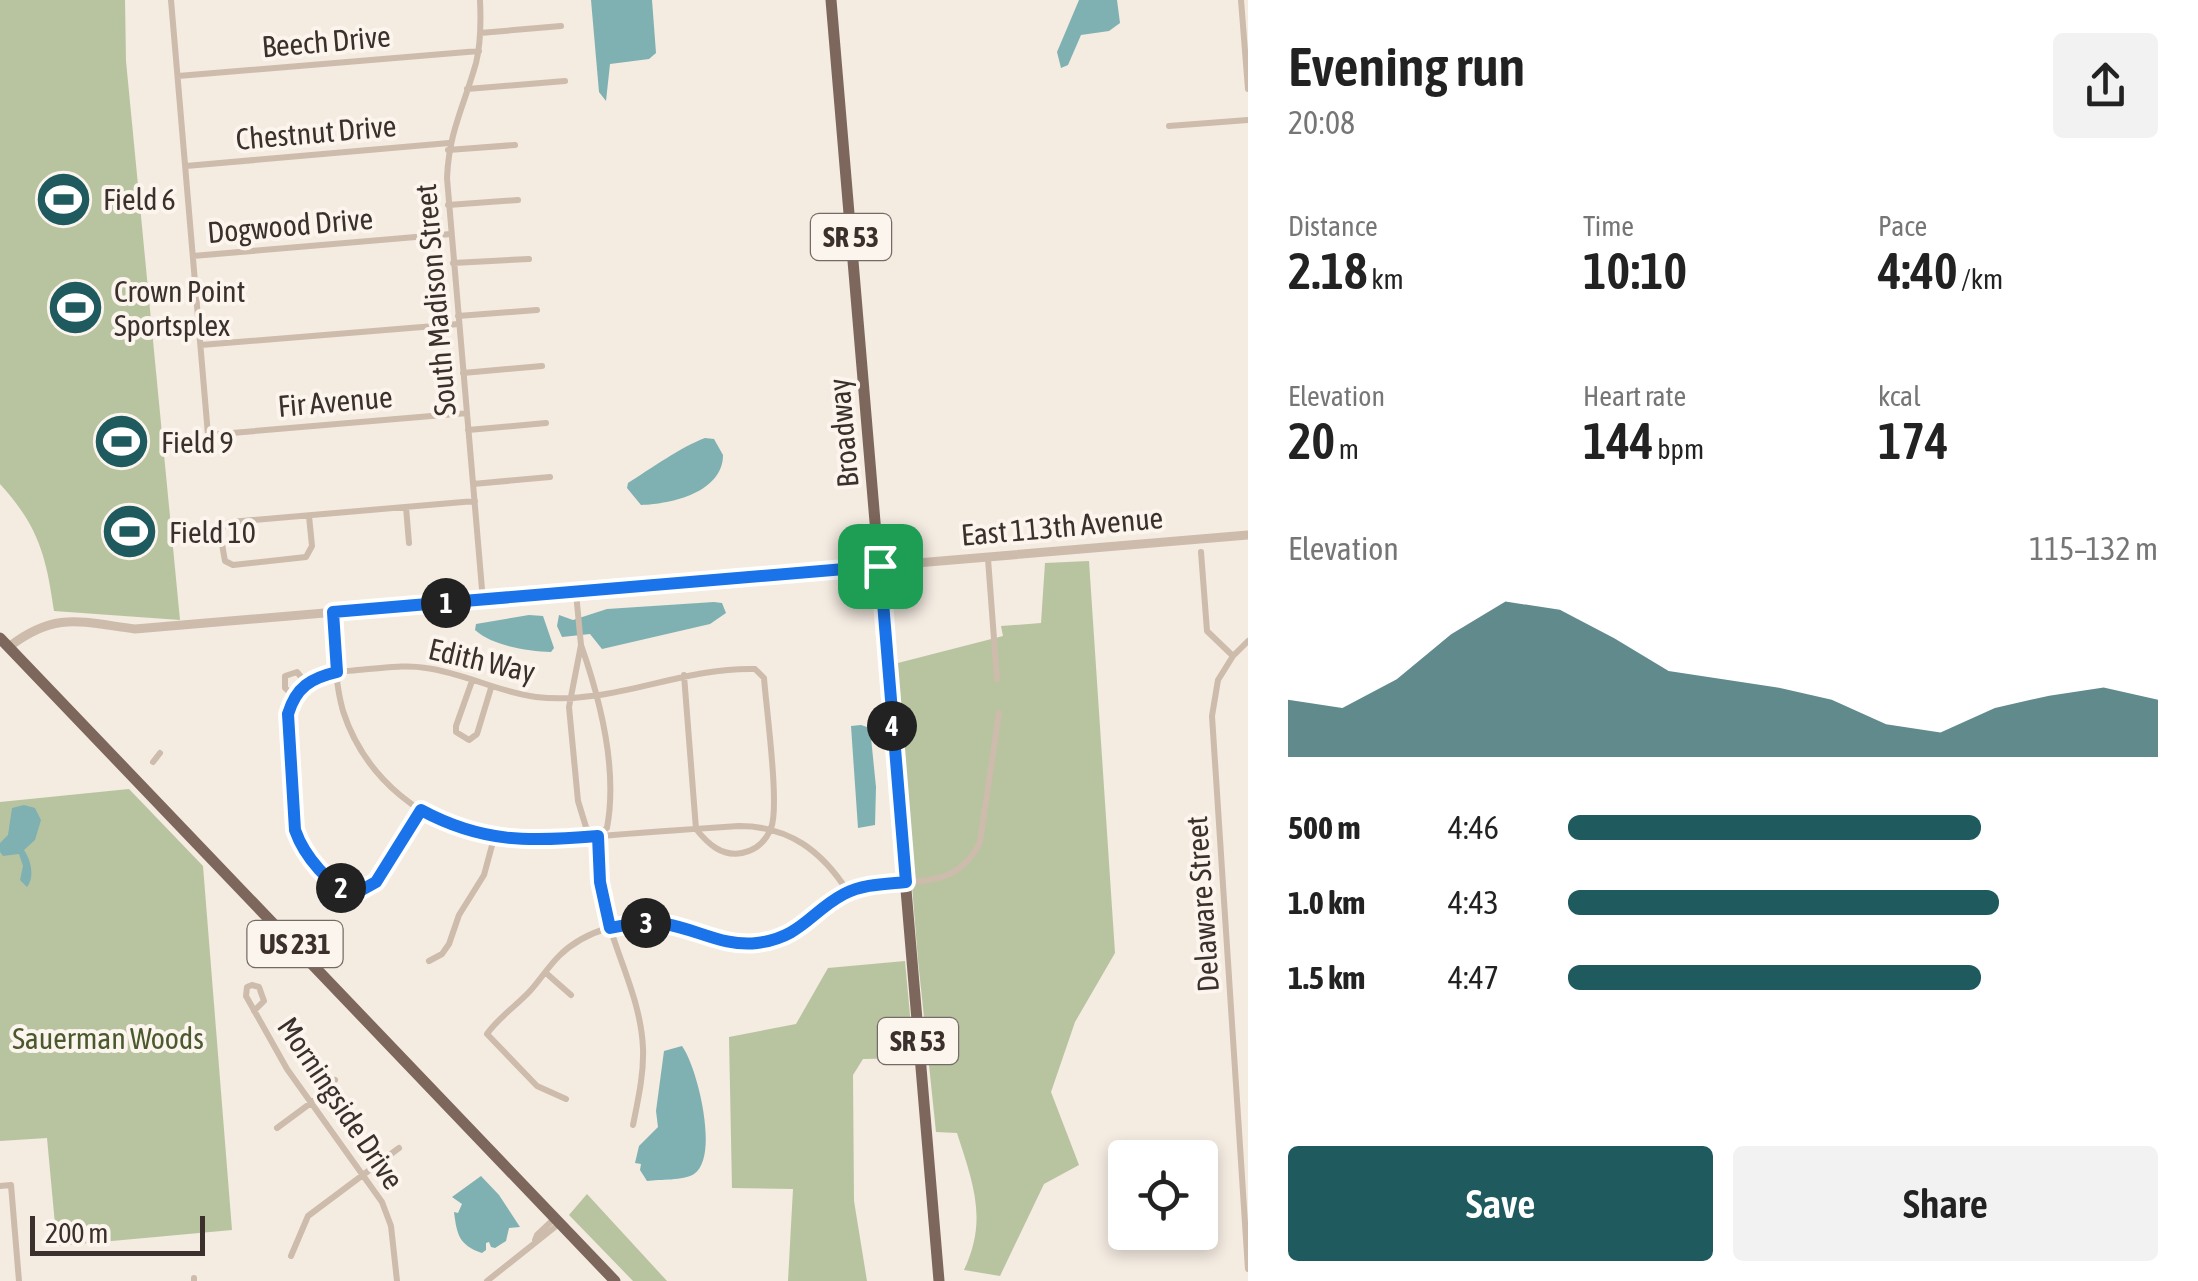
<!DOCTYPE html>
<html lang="en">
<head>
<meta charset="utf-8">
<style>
	body { margin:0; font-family:"Asap Condensed",sans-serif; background:#f2f2f2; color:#222; height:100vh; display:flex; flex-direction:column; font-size:38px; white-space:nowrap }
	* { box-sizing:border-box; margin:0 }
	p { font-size:32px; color:#767676 }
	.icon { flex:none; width:55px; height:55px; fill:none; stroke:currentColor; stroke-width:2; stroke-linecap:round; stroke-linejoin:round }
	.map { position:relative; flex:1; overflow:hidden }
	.drawer { display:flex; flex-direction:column; background:#fff; width:950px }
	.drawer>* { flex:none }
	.controls { position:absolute; left:1108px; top:1140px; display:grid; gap:20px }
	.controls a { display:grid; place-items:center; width:110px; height:110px; border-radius:10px; background:#fff; box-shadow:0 5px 15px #0003; font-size:50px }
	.scale { position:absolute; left:30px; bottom:25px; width:175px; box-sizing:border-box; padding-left:10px; border:5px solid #3b302b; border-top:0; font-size:28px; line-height:35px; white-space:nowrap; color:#3b302b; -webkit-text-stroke:8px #fbf5ee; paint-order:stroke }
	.pin { position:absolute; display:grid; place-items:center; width:85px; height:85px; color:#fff; margin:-42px; border-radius:20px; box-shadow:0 5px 15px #0006 }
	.km { position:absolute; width:50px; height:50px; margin:-25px; border-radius:50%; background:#222; color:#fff; font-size:28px; line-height:50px; text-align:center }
	.round { display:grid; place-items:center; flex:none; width:105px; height:105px; border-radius:10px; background:#f2f2f2 }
	.headline { display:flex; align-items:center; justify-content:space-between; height:170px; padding:0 40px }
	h1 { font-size:55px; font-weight:600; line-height:75px }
	.figures { display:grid; grid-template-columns:repeat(3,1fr); gap:15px; height:170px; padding:10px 40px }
	.figures div { display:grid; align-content:center }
	.figures b { font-size:50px; font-weight:600 }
	.figures small { font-size:28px; font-weight:400 }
	.figures p { font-size:28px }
	.chart { height:280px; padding:20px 40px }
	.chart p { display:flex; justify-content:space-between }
	.chart svg { width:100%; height:180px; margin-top:10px; fill:#1f5a5e; opacity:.7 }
	.cta { display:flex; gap:20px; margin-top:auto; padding:20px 40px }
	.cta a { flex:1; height:115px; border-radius:10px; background:#1f5a5e; color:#fff; font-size:40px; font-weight:600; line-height:115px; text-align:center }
	.cta a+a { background:#f2f2f2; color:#222 }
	ul { padding:0 40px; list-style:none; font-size:32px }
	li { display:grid; grid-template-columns:160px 120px 1fr; align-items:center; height:75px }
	li i { height:25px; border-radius:12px; background:#1f5a5e }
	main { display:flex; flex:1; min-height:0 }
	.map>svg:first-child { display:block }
</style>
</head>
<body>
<main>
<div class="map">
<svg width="1248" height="1281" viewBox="0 0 1248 1281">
	<rect width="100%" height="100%" fill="#f4ebe1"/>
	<path fill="#b8c4a0" d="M0,0H125L126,61L180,620L54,611C46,556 39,527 0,484Z
		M1089,561L1115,953L1075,1022L1051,1092L1079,1165L1044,1184L1000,1276L964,1270C988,1220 973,1183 957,1133L936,1132L918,960L894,664L1003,636L1001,626L1041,623L1045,563Z
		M129,789L203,866L232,1230L57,1246L47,1138L0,1141V802Z
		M905,961L914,1058L863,1059L853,1075L854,1201L867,1281H788L793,1189L732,1188L729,1037L796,1024L828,968Z
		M587,1194L667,1281H633L569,1215Z"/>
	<path fill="#7fb0b2" d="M591,0H652L656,53L649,59L610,64L606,101L599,92Z
		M1079,0H1117L1120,23L1109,31L1081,35L1068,65L1061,68L1057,52Z
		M705,438L714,439L723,455C723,492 672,504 641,505L627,488L628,483C650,469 681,447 705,438Z
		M714,602L722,603L726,613L710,624L602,649L590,634L562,637L557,626L559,615L573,620L607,609Z
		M529,615L543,616L554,648L551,652C527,651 493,646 475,630L476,624Z
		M861,725L870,728L876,787L875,825L858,828L851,726Z
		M24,805L35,808L41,820L35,840L24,850C31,860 35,877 27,887L20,880L23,866L19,854L3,856L0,852V843L8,835L12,808Z
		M682,1046C697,1066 720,1157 694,1174C683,1181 660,1179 647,1181L640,1170L641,1164L635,1163L639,1146L658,1127L656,1111L664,1051Z
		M481,1176L499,1195L520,1227L509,1228L506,1241L495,1248L491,1247L489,1242L486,1243V1250L482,1253C459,1245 457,1235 454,1212L458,1213L462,1204L452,1197Z"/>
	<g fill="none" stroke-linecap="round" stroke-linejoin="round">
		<path stroke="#cdbbac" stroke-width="6" d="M171,0L208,435L467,413
			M480,0C481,21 481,43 476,63C464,106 449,131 447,178L483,601
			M1241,0L1248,89
			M480,33L561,26
			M178,76L479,51
			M467,89L565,81
			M1169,126L1248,120
			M448,150L515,145
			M186,166L449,143
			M448,205L518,200
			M193,256L451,234
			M453,263L529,259
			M458,316L537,310
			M201,345L459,324
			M463,373L542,366
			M468,430L546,423
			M473,484L550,477
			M406,507L409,543
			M309,516L312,546L306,557L233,565L225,561L220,533L225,524L230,522L475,501
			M1201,552L1207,631L1233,656L1218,680L1212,716L1248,1269
			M988,559L997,679
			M576,593L581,645L569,707L578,801L586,827L594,835
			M333,613C335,645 334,680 343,711C365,779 424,826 494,838C529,844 565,839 601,836C647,832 693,829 739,826C789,826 822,851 848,892
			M581,645C600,699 618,769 607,828L597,836C599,862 599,888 606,914C618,959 641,1001 643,1048C644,1074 638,1100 633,1125
			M1233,656L1248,641
			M472,681L456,726V732L469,740L477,734L491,688
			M294,696L285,688V676L297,672L306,683
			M153,762L160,753
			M421,811L376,882C347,910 308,864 298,837C291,819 284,734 288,715C290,703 295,691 306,683C320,672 340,672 357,670C380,669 403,664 426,668C464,673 498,692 536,697C612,706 680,667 755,669L764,678C766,706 780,807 771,828C766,841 756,850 742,853C722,857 708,844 696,829L684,675
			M429,961L442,954L449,944L459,915L484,875L494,838
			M546,973L571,995
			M254,1011L264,1001L259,987L252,985L247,987L246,996L287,1069L382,1202L391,1226L397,1281
			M566,1099L537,1086L487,1034C498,1018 516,1006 530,991C540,980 548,967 559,956C585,930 629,918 665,924C696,928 722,946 754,943C804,938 809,912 846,893C894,869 951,902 980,842L999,713
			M277,1128L327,1091L335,1080
			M0,1186L11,1185L19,1281
			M535,1240L537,1235L555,1218
			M291,1256L308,1216L399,1148
			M194,1278V1281
			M487,1281L560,1223"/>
		<path stroke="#cdbbac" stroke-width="9" d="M10,646C56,611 81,622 135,629L1248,535"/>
		<path stroke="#7d675c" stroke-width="11" d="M831,0L939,1281
			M0,638L615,1281"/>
	</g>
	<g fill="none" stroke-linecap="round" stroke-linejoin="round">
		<defs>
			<path id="route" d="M880,566L906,882C885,884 863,884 844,894C810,912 802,937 757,943C723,947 697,929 665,924C647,921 628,924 610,928L600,882L598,836C530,842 482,843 421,810L376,882L358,892C330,891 303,853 295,830L288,714C296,687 311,678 337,672L333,612Z"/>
		</defs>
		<use href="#route" stroke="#fff" stroke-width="20"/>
		<use href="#route" stroke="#1a73e8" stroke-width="12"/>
	</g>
	<defs>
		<symbol id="stadium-disc" viewBox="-11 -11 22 22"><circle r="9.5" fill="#1f5a5e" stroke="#fbf5ee"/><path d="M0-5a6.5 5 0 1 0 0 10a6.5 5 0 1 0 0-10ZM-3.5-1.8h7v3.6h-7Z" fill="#fff"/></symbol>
	</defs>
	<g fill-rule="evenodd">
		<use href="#stadium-disc" x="32" y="168" width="63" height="63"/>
		<use href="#stadium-disc" x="44" y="276" width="63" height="63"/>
		<use href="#stadium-disc" x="90" y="410" width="63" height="63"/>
		<use href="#stadium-disc" x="98" y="500" width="63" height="63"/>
	</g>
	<g text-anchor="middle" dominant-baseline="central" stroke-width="8" stroke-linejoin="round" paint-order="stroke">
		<g fill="#fbf5ee" stroke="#756b66" stroke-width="2.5">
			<rect x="811" y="214" width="80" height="46" rx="8"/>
			<rect x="247.5" y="921" width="95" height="46" rx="8"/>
			<rect x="878" y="1018" width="80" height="46" rx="8"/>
		</g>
		<g font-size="28" font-weight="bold" fill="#3b302b">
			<text x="851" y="237">SR 53</text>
			<text x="295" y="944">US 231</text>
			<text x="918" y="1041">SR 53</text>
		</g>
		<g font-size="30" fill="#3b302b" stroke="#fbf5ee">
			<text transform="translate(326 41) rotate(-5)">Beech Drive</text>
			<text transform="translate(316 132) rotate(-5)">Chestnut Drive</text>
			<text transform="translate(290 225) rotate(-5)">Dogwood Drive</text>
			<text transform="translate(435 300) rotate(-95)">South Madison Street</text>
			<text transform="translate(335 401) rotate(-5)">Fir Avenue</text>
			<text transform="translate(843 433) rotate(-95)">Broadway</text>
			<text transform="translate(1062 526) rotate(-5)">East 113th Avenue</text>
			<text transform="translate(482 660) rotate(13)">Edith Way</text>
			<text transform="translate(1202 904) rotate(-94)">Delaware Street</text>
			<text transform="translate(341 1103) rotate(56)">Morningside Drive</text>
		</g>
		<g font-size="30" fill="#3b302b" stroke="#fbf5ee" text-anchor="start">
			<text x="103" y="199">Field 6</text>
			<text x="114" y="291">Crown Point<tspan x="114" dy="34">Sportsplex</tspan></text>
			<text x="161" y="442">Field 9</text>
			<text x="169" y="532">Field 10</text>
		</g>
		<g font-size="30" fill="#4a5a2e" stroke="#fbf5ee">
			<text x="108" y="1038">Sauerman Woods</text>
		</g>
	</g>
</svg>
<div class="controls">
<a><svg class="icon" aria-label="locate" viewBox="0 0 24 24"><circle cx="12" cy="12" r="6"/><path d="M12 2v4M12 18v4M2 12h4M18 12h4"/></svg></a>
</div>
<div class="scale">200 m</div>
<div class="pin" style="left:880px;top:566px;background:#1e9e55"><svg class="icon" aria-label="arrive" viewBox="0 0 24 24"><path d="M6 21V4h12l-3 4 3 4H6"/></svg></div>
<b class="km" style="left:446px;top:603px">1</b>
<b class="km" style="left:341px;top:888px">2</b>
<b class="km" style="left:646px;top:923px">3</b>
<b class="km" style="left:892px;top:726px">4</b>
</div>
<section class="drawer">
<div class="headline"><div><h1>Evening run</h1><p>20:08</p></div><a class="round"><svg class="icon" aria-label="share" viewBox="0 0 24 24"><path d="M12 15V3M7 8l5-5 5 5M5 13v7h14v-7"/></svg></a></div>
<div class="figures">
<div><p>Distance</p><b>2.18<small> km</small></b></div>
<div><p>Time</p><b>10:10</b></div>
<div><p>Pace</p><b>4:40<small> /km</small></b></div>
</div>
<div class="figures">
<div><p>Elevation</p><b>20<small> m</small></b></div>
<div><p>Heart rate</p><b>144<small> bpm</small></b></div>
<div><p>kcal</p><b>174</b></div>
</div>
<div class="chart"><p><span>Elevation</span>115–132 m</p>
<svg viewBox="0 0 160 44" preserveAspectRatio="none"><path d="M0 44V30L10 32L20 25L30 14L40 6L50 8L60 15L70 23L80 25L90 27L100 30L110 36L120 38L130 32L140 29L150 27L160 30V44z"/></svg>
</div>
<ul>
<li><b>500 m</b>4:46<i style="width:70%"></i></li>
<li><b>1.0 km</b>4:43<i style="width:73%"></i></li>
<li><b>1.5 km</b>4:47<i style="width:70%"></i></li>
</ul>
<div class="cta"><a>Save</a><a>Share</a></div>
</section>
</main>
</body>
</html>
